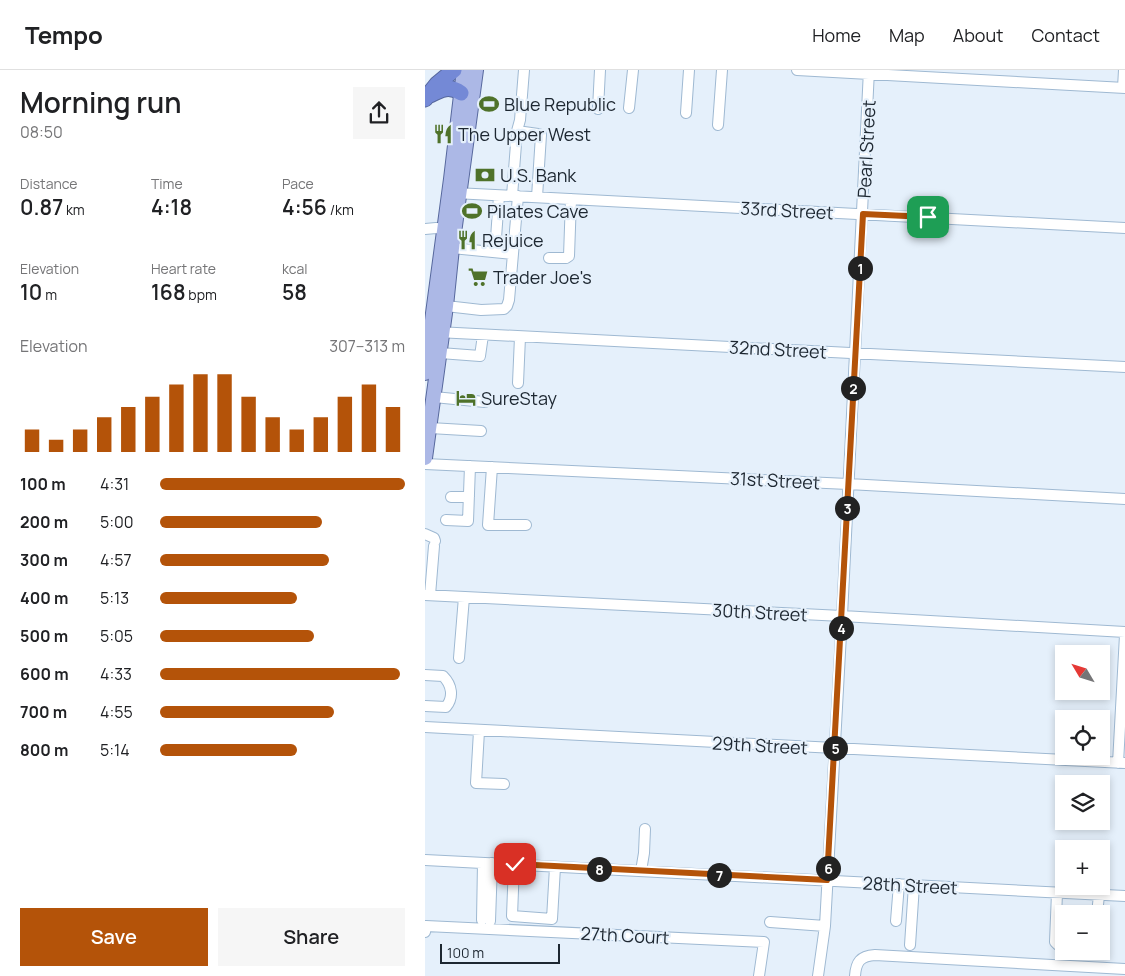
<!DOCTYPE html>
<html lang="en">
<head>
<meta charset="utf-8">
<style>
	body { margin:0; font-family:Manrope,sans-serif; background:#f6f6f6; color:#202124; height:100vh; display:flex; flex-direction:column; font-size:19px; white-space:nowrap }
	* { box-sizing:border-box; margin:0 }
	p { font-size:16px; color:#757577 }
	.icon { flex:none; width:28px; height:28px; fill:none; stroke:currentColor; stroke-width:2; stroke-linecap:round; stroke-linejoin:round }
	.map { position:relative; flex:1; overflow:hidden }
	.details { display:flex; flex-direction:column; background:#fff; width:425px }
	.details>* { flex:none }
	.needle { width:32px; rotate:308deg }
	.controls { position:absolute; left:630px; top:575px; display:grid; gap:10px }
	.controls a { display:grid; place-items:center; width:55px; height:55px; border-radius:0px; background:#fff; box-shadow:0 2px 8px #0003; font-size:25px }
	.scale { position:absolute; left:15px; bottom:12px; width:120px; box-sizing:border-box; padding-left:5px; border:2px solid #1d2731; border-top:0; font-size:14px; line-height:18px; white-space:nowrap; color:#1d2731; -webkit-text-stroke:4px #e5f0fb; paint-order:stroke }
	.pin { position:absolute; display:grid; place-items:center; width:42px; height:42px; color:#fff; margin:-21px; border-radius:10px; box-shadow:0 2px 8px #0006 }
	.km { position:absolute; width:25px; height:25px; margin:-12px; border-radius:50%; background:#222; color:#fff; font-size:14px; line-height:25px; text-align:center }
	.round { display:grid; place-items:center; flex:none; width:52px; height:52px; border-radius:0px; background:#f6f6f6 }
	.summary { display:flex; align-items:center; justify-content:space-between; height:85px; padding:0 20px }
	h1 { font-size:28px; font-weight:600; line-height:38px }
	.figures { display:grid; grid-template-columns:repeat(3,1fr); gap:8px; height:85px; padding:5px 20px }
	.figures div { display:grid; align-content:center }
	.figures b { font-size:21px; font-weight:600 }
	.figures small { font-size:14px; font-weight:400 }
	.figures p { font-size:14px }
	.chart { height:140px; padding:10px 20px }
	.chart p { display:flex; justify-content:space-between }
	.chart svg { width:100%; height:90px; margin-top:5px; stroke:#b45309; stroke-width:6 }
	.primary-button { display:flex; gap:10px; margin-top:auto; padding:10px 20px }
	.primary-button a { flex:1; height:58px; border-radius:0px; background:#b45309; color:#fff; font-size:20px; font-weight:600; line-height:58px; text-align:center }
	.primary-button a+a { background:#f6f6f6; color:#202124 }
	ul { padding:0 20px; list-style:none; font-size:16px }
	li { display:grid; grid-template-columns:80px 60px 1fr; align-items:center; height:38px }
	li i { height:12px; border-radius:6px; background:#b45309 }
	header { display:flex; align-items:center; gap:30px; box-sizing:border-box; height:70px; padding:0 25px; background:#fff; border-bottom:1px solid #e0e0e0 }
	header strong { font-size:24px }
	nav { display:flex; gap:28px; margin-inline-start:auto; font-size:18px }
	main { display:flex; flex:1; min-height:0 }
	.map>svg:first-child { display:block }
</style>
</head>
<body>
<header>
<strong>Tempo</strong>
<nav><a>Home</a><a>Map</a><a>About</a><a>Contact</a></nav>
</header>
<main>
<section class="details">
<div class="summary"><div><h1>Morning run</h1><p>08:50</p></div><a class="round"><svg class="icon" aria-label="share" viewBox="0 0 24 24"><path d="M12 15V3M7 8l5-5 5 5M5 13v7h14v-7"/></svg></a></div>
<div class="figures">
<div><p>Distance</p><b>0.87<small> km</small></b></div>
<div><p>Time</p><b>4:18</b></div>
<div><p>Pace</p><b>4:56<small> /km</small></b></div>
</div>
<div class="figures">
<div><p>Elevation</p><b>10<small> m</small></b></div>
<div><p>Heart rate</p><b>168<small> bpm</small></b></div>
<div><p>kcal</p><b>58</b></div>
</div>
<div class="chart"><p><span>Elevation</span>307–313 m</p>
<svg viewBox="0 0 160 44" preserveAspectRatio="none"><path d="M5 44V33M15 44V38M25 44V33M35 44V27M45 44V22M55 44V17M65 44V11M75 44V6M85 44V6M95 44V17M105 44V27M115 44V33M125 44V27M135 44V17M145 44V11M155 44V22"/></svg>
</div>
<ul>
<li><b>100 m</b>4:31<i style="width:100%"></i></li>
<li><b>200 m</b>5:00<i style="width:66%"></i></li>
<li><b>300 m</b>4:57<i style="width:69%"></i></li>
<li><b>400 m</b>5:13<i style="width:56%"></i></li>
<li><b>500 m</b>5:05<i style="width:63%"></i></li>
<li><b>600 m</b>4:33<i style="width:98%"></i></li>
<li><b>700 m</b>4:55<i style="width:71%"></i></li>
<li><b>800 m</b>5:14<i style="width:56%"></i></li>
</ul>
<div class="primary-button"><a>Save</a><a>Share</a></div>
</section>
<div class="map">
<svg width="700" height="906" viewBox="0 0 700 906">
	<rect width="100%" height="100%" fill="#e5f0fb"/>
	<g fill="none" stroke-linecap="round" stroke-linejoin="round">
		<defs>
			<path id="minor" d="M372,0L700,18
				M698,18L699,0
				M204,38L208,0
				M173,39L175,0
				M261,43L264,0
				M293,55L297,0
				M92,61L113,64L116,65L112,127
				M30,123L700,158
				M87,126L92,61L95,50L99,0
				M0,159L11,158L26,159
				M27,178L88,184
				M70,182L74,126
				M124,188H141L144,186L146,129
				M21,236L56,240L79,239L82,236L84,230L93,126
				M12,262L700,297
				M15,283L55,286L58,265
				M93,313L95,267
				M9,327L60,332
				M5,358L56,361
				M0,394L423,414L700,429
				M67,397L63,455H101
				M26,427H42L44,426
				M21,450L43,451L45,396
				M0,464L9,468L10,471
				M0,525L417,546L700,562
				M5,525L9,476
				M34,588L39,527
				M0,605L18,606C27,615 29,627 21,637L0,636
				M0,657L700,693
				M54,661L51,713L79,714
				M693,693L700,565
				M0,790L700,826
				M89,794L87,846L127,849L130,797
				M216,801L219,783L220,759
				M632,823L630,872L633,875H639
				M672,844L674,825
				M57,850L58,793
				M65,851L67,793
				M471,851L474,814
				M345,852L400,856
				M0,862L1,856L339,872L334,906
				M485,875L489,815
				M393,906L400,856L417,546L444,0
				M430,906C431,892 435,886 450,885L700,899"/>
			<path id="major" d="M0,303L26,109L39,0
				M0,388L21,236L27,178L51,0"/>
			<path id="highway" d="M5,25C16,19 25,15 36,23
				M0,29L12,14L29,0"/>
		</defs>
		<use href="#minor" stroke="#9fb9d2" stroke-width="12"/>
		<use href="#major" stroke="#56679c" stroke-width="16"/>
		<use href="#highway" stroke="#56679c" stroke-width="17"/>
		<use href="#minor" stroke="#fff" stroke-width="10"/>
		<use href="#major" stroke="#acb8e6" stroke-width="14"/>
		<use href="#highway" stroke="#7489d6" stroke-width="15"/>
	</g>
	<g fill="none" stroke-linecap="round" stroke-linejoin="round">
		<defs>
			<path id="route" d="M90,794L402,810L438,144L503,147"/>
		</defs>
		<use href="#route" stroke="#fff" stroke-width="10"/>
		<use href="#route" stroke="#b45309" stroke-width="6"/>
	</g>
	<defs>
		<symbol id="stadium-bare" viewBox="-9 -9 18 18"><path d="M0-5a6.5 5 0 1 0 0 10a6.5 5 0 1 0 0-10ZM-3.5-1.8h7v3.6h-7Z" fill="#4f722a" stroke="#e5f0fb" stroke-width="2.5" paint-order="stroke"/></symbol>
		<symbol id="restaurant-bare" viewBox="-9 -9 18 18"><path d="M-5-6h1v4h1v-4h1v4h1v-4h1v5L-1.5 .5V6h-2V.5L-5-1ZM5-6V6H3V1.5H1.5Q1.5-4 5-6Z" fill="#4f722a" stroke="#e5f0fb" stroke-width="2.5" paint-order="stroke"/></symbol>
		<symbol id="bank-bare" viewBox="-9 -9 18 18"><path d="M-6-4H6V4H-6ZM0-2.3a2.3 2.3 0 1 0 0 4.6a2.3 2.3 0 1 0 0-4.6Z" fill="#4f722a" stroke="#e5f0fb" stroke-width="2.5" paint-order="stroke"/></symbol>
		<symbol id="supermarket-bare" viewBox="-9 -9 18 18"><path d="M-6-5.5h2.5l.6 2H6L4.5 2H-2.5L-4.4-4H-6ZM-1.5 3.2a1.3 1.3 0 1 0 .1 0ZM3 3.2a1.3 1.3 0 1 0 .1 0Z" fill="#4f722a" stroke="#e5f0fb" stroke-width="2.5" paint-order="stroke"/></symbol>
		<symbol id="hotel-bare" viewBox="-9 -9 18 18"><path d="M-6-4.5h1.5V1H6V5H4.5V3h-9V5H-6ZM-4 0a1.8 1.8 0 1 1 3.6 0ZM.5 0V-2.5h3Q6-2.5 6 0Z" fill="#4f722a" stroke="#e5f0fb" stroke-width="2.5" paint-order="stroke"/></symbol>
	</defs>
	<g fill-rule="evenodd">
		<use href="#stadium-bare" x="50" y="20" width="28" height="28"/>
		<use href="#restaurant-bare" x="4" y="50" width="28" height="28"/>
		<use href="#bank-bare" x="46" y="91" width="28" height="28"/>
		<use href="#stadium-bare" x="33" y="127" width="28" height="28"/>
		<use href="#restaurant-bare" x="28" y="156" width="28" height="28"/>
		<use href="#supermarket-bare" x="39" y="193" width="28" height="28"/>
		<use href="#hotel-bare" x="27" y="314" width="28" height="28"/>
	</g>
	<g text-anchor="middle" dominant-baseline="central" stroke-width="4.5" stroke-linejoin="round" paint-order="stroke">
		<g font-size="18" fill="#1d2731" stroke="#e5f0fb" text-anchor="start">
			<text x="79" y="34">Blue Republic</text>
			<text x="33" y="64">The Upper West</text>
			<text x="75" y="105">U.S. Bank</text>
			<text x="62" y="141">Pilates Cave</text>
			<text x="57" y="170">Rejuice</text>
			<text x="68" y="207">Trader Joe's</text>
			<text x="56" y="328">SureStay</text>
		</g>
		<g font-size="18" fill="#1d2731" stroke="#e5f0fb">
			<text transform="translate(441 79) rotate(-87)">Pearl Street</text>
			<text transform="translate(362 140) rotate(3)">33rd Street</text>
			<text transform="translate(353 279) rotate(3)">32nd Street</text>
			<text transform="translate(350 410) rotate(3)">31st Street</text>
			<text transform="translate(335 542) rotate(3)">30th Street</text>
			<text transform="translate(335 675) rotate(3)">29th Street</text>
			<text transform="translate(485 815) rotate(3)">28th Street</text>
			<text transform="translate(200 865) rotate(3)">27th Court</text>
		</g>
	</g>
</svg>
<div class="controls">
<a><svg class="needle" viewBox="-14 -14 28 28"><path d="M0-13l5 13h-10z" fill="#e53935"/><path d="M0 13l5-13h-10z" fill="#757577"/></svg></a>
<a><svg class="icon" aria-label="locate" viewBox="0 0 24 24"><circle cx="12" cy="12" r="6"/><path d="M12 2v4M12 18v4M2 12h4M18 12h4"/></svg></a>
<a><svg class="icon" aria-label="layers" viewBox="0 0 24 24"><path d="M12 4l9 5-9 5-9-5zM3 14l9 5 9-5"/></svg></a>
<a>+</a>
<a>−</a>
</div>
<div class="scale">100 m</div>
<div class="pin" style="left:503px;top:147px;background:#1e9e55"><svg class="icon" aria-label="arrive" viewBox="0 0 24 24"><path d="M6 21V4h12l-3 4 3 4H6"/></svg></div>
<div class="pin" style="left:90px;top:794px;background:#d93025"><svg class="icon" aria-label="check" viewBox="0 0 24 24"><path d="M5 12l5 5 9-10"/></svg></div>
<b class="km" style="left:435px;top:198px">1</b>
<b class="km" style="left:428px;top:318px">2</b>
<b class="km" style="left:422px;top:438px">3</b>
<b class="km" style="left:416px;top:558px">4</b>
<b class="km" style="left:410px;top:678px">5</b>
<b class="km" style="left:403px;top:798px">6</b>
<b class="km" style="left:294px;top:805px">7</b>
<b class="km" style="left:174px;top:799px">8</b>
</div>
</main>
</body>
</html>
